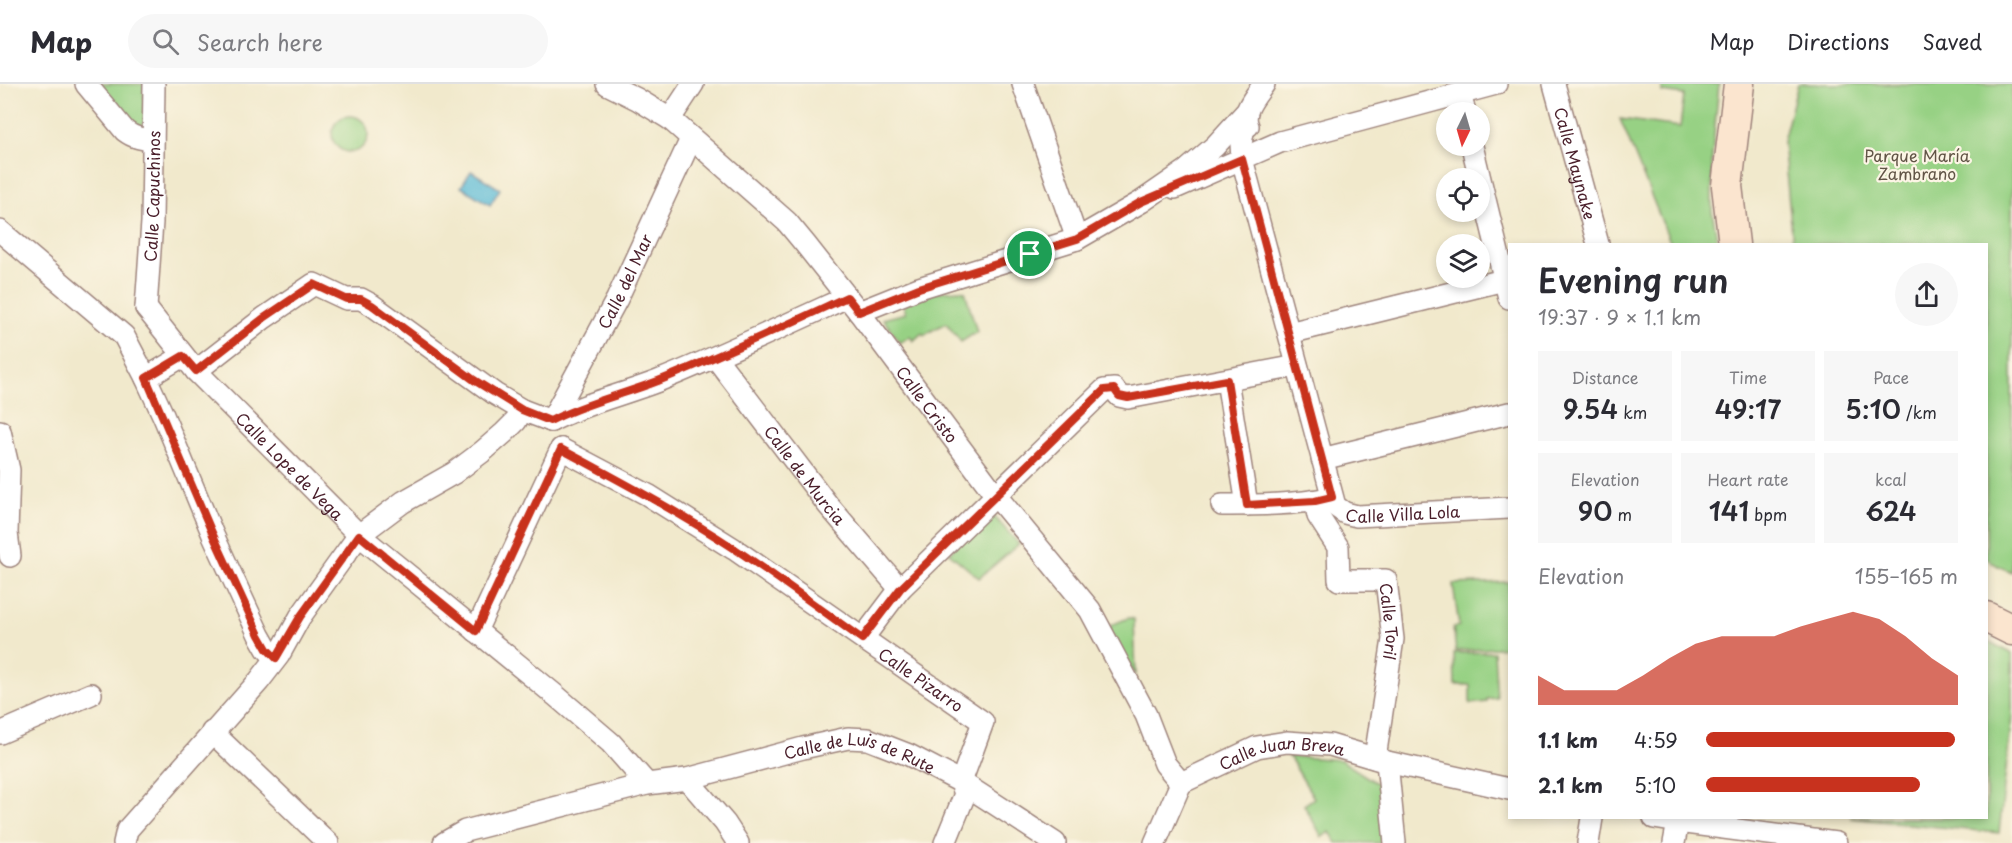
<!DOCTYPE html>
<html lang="en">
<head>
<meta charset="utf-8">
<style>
	body { margin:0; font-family:"Playpen Sans",sans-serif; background:#f7f7f7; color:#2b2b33; height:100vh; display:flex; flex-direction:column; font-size:22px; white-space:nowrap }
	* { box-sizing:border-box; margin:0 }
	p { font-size:20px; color:#7c7c81 }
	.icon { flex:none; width:33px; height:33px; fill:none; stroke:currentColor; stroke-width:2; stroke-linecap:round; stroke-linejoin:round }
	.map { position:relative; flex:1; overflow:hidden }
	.panel { position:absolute; left:1508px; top:159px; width:480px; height:576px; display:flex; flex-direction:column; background:#fff; border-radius:0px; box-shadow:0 3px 9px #0003 }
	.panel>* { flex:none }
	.needle { width:39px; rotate:185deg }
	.fabs { position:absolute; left:1436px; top:18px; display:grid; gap:12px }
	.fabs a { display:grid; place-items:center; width:54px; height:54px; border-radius:50%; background:#fff; box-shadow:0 3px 9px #0003; font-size:30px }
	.pin { position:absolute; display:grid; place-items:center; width:51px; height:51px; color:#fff; margin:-26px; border:3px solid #fff; border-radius:50%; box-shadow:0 2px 6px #0007 }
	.round { display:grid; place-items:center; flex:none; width:63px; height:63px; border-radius:32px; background:#f7f7f7 }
	.head { display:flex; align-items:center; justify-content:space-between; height:102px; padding:0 30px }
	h1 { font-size:33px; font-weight:600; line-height:45px }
	.metrics { display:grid; grid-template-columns:repeat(3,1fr); gap:9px; height:102px; padding:6px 30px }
	.metrics div { display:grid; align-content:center; border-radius:0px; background:#f7f7f7; text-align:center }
	.metrics b { font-size:26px; font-weight:600 }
	.metrics small { font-size:16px; font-weight:400 }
	.metrics p { font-size:16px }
	.chart { height:168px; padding:12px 30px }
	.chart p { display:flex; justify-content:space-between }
	.chart svg { width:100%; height:108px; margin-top:6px; fill:#c8321e; opacity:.7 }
	ul { padding:0 30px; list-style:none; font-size:20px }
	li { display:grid; grid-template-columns:96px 72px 1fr; align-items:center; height:45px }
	li i { height:15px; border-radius:8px; background:#c8321e }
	header { display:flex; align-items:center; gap:36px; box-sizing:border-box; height:84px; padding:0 30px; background:#fff; border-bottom:2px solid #e1e1e2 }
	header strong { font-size:28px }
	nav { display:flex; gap:33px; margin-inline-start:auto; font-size:21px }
	.search { width:420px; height:54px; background:#f7f7f7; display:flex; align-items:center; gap:15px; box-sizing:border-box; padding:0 21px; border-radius:33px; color:#7c7c81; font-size:22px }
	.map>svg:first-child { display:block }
</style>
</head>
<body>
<header>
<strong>Map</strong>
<div class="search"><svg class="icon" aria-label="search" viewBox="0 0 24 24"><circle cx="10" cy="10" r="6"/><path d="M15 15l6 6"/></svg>Search here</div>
<nav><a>Map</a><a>Directions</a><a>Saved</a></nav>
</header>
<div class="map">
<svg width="2012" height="759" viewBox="0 0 2012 759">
	<rect width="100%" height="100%" fill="#fcf5e5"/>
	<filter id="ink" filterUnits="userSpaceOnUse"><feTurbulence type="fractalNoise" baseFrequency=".0167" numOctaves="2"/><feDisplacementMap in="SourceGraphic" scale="12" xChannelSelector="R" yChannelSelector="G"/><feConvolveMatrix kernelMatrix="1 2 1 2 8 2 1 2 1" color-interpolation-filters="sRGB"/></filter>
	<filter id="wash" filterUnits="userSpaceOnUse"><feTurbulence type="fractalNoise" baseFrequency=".008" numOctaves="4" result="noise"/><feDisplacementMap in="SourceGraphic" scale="24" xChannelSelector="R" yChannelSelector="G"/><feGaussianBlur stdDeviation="1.35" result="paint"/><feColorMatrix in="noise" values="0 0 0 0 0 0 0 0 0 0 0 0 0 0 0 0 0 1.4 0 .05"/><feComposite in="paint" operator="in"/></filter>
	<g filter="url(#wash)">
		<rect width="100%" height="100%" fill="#f1e9cc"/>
		<path fill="#97d184" stroke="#707858" stroke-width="1.5" d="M99,0H144L145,38L138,45L128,44Z
			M1662,0H1719L1712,73V127L1718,160H1671L1620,35L1680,43L1684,11L1662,8Z
			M1798,0H2012V488L1998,482L1986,474V160H1793L1783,57Z
			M332 50a18 18 0 1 1 36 0a18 18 0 1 1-36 0Z
			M959,206L965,207L977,248L961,258L946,239L924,251L922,249L913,257L910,252L900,259L883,235L906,229L903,219L925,209Z
			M990,428L1019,460L979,494L949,469Z
			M1509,498V563L1456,567L1453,543L1459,542L1453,500Z
			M1128,534L1134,535L1136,592L1109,548L1111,541Z
			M1986,556L2012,570V631L1999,749L1850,734H1986Z
			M1494,568L1497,614L1487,615V618L1470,620V601H1455L1454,569Z
			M1289,672L1341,676L1381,702L1386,759H1337L1330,748L1322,753L1304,721L1314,714Z"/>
		<path fill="#58bad6" stroke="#516c80" stroke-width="1.5" d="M471,87L500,105L490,121L461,103Z"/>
	</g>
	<g filter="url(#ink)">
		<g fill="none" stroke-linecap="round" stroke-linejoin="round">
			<defs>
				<g id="street">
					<path d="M86,0L125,47C134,54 142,55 153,56"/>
					<path id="s1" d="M607,0L637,15L670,35L787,138L806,161L859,228L997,413L1090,526L1146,631L1165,680L1181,699"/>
					<path d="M1023,0L1077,155"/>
					<path id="s2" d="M1554,0L1598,160"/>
					<path d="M1460,10L1465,28"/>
					<path d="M670,35L693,0"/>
					<path id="s3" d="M1245,37L1241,60L1242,75L1335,422L1345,429L1357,432L1509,424"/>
					<path d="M1248,42C1241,27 1256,12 1264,0"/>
					<path d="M1472,62L1509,214"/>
					<path d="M1175,104L1280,58L1496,0"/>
					<path d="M0,147L124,252L146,294L163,331L213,451L259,551L267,565L276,574"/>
					<path id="s4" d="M146,224L196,287L359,451L555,611L611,659L647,700"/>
					<path id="s5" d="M146,224L152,138L154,0"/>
					<path d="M859,228L919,204L1077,155L1141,118L1186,87L1215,62L1246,28"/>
					<path d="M1289,249L1504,196"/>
					<path id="s6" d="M716,274L828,421L900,505"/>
					<path d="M196,287L264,234L314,200L346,215H361L372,221L495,310L522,326L551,337"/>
					<path d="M146,294L183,272"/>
					<path d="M1227,296L1247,421"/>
					<path d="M551,337C585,319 622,311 658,297C722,271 784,242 847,213"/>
					<path id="s7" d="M551,337L617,215L691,55"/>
					<path d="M0,347L9,386L7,449L10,472"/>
					<path id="s8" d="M561,365L648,411L734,465L983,638L961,698L965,710L945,759"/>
					<path d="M1322,375L1509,329"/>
					<path id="s9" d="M1315,417L1318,432L1338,463L1339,496H1386L1393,555L1375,674"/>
					<path d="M1222,421C1257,421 1294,421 1329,414"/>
					<path d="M476,547L561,365"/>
					<path d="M863,554L900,505L1104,306L1114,305L1119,312L1128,314L1297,282"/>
					<path d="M212,648L328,759"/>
					<path d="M0,649L91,610"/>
					<path d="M1387,678L1395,759"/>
					<path d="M687,695L725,739L738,759"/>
					<path id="s10" d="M1181,699L1257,663L1287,658L1330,661L1387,678L1509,705"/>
					<path d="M1654,734L1678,738L1836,759"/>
					<path d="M124,759L127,746L259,597L279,571L300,533L359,451L403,418L454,389L482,368L504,349L516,337L522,326"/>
					<path id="s11" d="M444,759L465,747L647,700L687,695L803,664L848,654L868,655L909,671L961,698L1055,759"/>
					<path d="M1155,759L1181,699"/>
					<path d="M1588,759L1592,734"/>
					<path d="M1674,759L1678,738"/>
				</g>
				<path id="secondary" d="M1734,160L1727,102L1739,0
					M1986,533L2012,546"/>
			</defs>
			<use href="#street" stroke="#9e847c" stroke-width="24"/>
			<use href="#secondary" stroke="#9e847c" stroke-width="33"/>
			<use href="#street" stroke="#fff" stroke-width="21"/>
			<use href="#secondary" stroke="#fbe5cf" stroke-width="30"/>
		</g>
	</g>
	<g fill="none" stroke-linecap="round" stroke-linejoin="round" filter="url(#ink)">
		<defs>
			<path id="route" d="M1242,75L1332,413L1315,417L1247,421L1227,296L1128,314L1119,312L1114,305L1104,306L900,505L862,555C820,525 779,494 735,465C679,428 620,397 561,365L476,547L359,451L300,533L276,574L267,565L259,551L213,451L146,294L183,272L196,287L264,234L314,200L346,215H361L372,221L474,296L522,326L550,337C585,319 622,311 658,297C722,271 784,242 847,213L859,228L919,204L1077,155L1141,118Z"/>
		</defs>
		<use href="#route" stroke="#fff" stroke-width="12"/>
		<use href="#route" stroke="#c8321e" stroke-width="8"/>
	</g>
	<g text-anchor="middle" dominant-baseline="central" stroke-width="4.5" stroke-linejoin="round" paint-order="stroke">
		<g font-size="16" fill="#615446" stroke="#fcf5e5">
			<text x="1917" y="71">Parque María<tspan x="1917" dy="18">Zambrano</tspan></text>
		</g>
		<g font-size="16" fill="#4a1f2b" stroke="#fcf5e5">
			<text stroke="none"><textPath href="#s2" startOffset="82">Calle Maynake</textPath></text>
			<text stroke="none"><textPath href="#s5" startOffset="112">Calle Capuchinos</textPath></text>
			<text stroke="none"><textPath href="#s7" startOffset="158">Calle del Mar</textPath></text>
			<text stroke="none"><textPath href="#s1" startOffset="458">Calle Cristo</textPath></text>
			<text stroke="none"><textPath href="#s4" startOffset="214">Calle Lope de Vega</textPath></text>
			<text stroke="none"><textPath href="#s6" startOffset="147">Calle de Murcia</textPath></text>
			<text stroke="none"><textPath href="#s3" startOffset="468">Calle Villa Lola</textPath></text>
			<text stroke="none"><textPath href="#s9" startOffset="174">Calle Toril</textPath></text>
			<text stroke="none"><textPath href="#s8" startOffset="428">Calle Pizarro</textPath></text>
			<text stroke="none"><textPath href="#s10" startOffset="108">Calle Juan Breva</textPath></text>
			<text stroke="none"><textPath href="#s11" startOffset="432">Calle de Luis de Rute</textPath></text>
		</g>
	</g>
</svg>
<div class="fabs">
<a><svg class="needle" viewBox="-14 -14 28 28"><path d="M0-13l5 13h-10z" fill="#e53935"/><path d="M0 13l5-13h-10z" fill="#7c7c81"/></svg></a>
<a><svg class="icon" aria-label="locate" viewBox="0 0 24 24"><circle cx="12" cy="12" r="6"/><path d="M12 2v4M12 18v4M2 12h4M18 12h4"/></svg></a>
<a><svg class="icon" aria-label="layers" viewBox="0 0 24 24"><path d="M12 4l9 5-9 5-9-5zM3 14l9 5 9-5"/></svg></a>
</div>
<div class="pin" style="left:1030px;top:170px;background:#1e9e55"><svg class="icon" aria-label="arrive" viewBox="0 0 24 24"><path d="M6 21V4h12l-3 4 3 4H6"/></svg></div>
<section class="panel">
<div class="head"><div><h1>Evening run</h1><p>19:37 · 9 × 1.1 km</p></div><a class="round"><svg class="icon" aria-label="share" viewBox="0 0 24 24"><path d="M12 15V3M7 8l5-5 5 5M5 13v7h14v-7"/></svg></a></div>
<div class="metrics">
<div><p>Distance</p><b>9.54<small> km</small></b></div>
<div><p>Time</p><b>49:17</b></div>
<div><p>Pace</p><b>5:10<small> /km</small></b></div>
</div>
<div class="metrics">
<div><p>Elevation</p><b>90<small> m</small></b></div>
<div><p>Heart rate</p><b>141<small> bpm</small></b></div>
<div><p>kcal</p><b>624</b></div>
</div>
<div class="chart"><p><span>Elevation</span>155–165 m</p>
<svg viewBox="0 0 160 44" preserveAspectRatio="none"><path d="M0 44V32L10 38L20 38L30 38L40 32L50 25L60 19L70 16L80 16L90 16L100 12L110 9L120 6L130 9L140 16L150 25L160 32V44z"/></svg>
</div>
<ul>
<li><b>1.1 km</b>4:59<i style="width:99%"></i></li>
<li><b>2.1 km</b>5:10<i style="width:85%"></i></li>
</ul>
</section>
</div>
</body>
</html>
